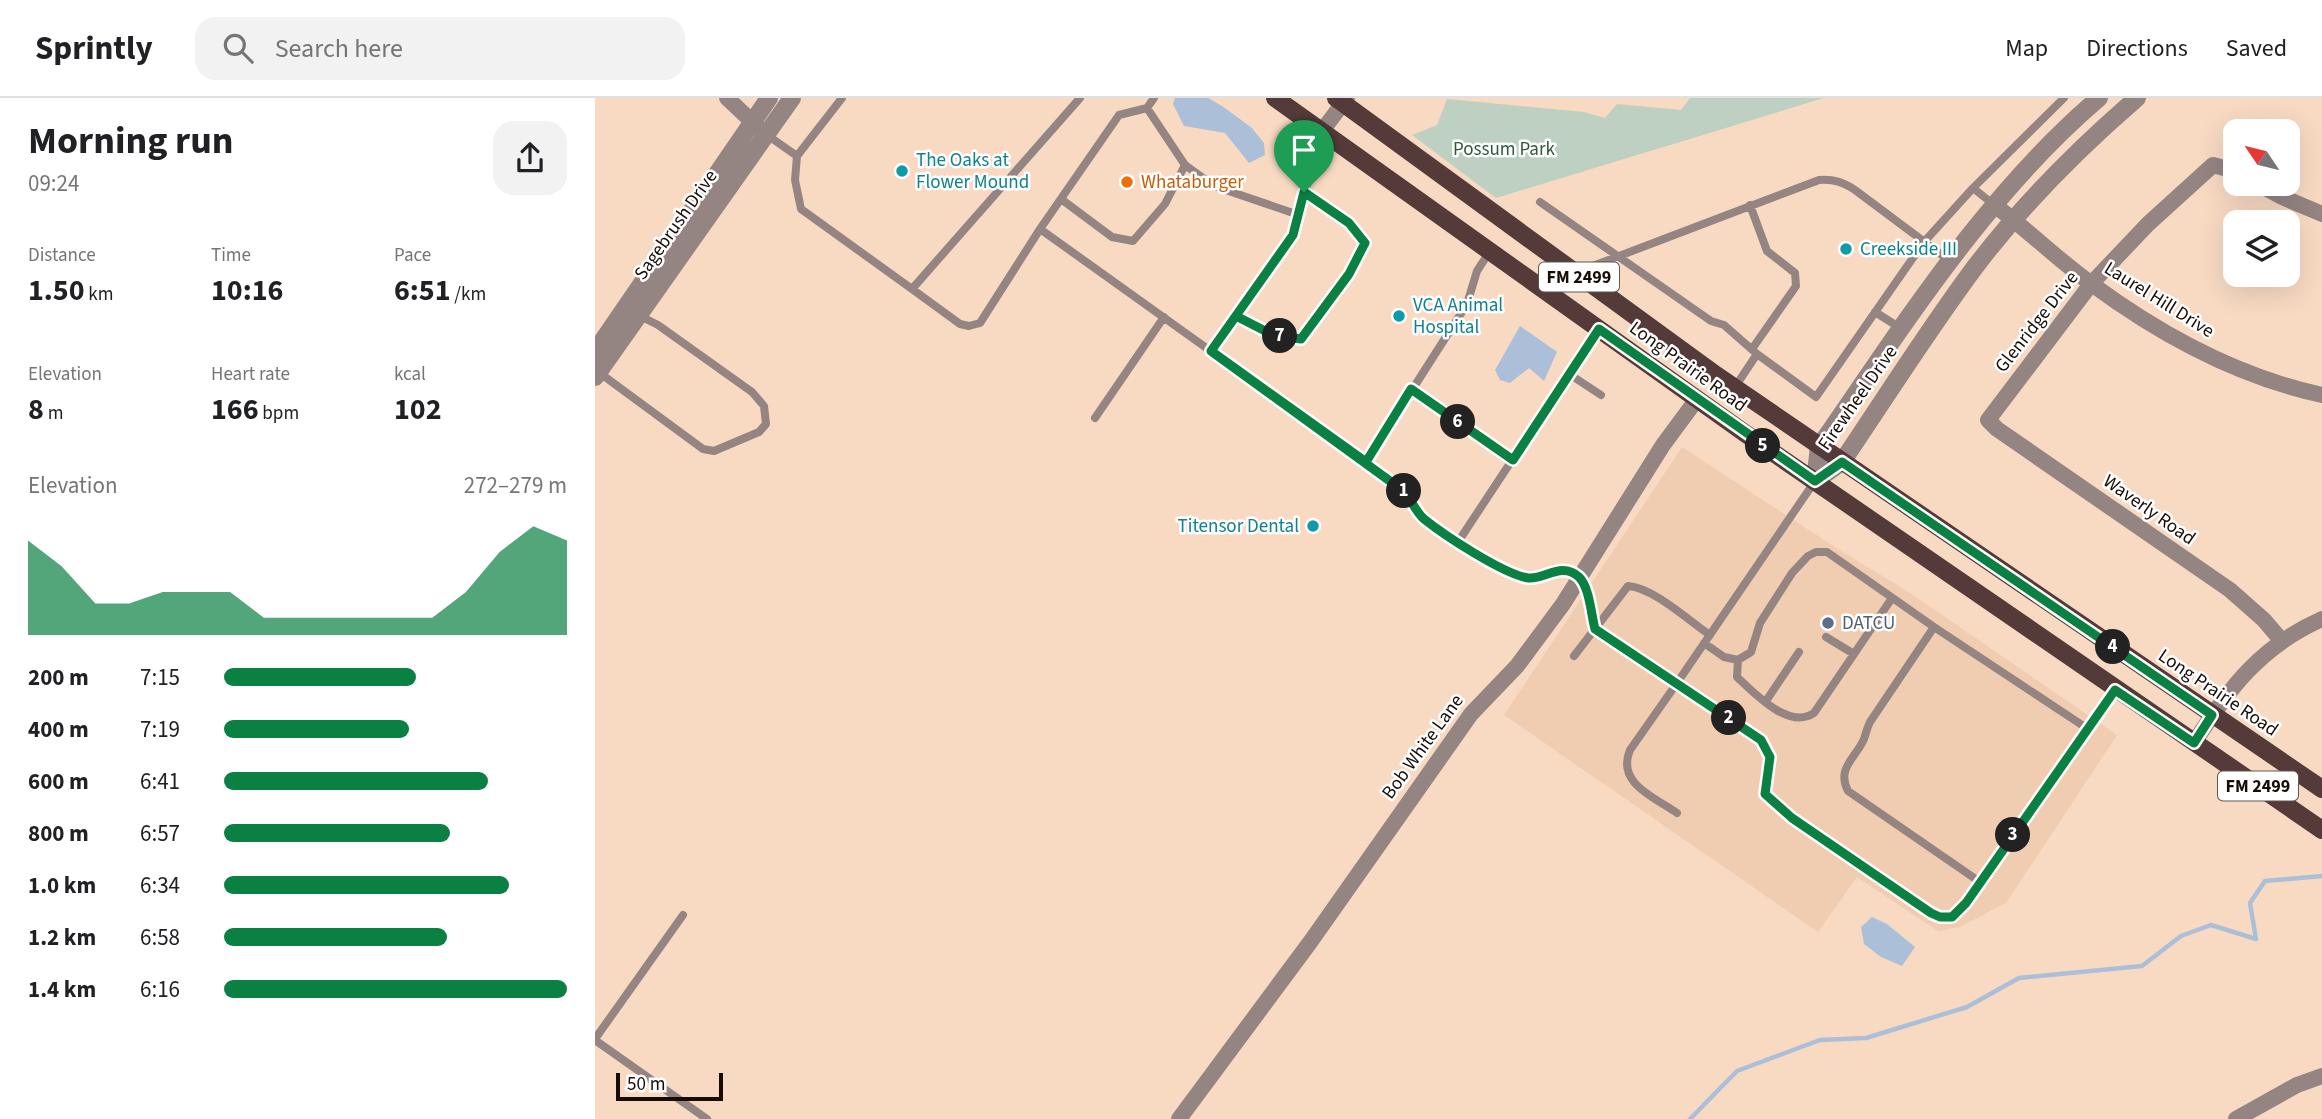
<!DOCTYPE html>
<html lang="en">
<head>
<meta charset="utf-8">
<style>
	body { margin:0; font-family:"Source Sans 3",sans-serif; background:#f2f2f2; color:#202124; height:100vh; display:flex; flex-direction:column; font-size:26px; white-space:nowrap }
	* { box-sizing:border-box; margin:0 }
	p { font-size:23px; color:#757577 }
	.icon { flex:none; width:38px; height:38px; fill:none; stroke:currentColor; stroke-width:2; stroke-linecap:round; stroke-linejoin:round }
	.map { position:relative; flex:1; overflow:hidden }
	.details { display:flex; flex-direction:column; background:#fff; width:595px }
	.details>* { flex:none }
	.needle { width:46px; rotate:305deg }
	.tools { position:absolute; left:1628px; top:21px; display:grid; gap:14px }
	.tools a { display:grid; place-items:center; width:77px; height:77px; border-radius:14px; background:#fff; box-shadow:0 7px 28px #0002; font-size:35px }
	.scale { position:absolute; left:21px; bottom:18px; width:107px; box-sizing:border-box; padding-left:7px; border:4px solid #170d06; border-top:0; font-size:19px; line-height:24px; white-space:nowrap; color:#170d06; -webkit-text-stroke:5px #fff; paint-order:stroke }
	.pin { position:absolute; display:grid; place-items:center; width:60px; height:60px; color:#fff; margin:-72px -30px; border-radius:50% 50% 50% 0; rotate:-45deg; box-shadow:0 0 7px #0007 }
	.pin .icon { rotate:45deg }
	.km { position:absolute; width:35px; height:35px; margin:-18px; border-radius:50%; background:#222; color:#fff; font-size:19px; line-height:35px; text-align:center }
	.round { display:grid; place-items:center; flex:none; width:74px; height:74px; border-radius:21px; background:#f2f2f2 }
	.overview { display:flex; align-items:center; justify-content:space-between; height:119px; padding:0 28px }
	h1 { font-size:38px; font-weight:700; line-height:52px }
	.stats { display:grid; grid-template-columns:repeat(3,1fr); gap:10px; height:119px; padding:7px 28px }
	.stats div { display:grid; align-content:center }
	.stats b { font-size:30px; font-weight:700 }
	.stats small { font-size:19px; font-weight:400 }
	.stats p { font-size:19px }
	.chart { height:196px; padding:14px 28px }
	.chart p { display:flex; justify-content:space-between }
	.chart svg { width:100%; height:126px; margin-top:7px; fill:#0b8043; opacity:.7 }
	ul { padding:0 28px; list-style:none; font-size:23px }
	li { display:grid; grid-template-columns:112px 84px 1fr; align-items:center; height:52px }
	li i { height:18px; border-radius:9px; background:#0b8043 }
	header { display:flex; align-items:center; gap:42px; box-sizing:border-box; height:98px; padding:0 35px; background:#fff; border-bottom:2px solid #e0e0e0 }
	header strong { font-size:33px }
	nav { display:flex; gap:38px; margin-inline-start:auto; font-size:24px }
	.search { width:490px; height:63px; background:#f2f2f2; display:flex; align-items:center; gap:18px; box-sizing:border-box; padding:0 24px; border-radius:21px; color:#757577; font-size:26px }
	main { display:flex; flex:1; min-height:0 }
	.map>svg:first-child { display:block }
</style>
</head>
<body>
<header>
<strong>Sprintly</strong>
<div class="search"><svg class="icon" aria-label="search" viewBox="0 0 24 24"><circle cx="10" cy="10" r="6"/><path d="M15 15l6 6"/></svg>Search here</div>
<nav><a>Map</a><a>Directions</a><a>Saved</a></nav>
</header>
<main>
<section class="details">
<div class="overview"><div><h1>Morning run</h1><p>09:24</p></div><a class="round"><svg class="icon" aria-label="share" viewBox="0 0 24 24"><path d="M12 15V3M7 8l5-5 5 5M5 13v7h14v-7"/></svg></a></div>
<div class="stats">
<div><p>Distance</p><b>1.50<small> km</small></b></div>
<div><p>Time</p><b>10:16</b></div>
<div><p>Pace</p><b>6:51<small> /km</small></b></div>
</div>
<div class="stats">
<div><p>Elevation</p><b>8<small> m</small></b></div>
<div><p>Heart rate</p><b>166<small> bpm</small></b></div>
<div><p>kcal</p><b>102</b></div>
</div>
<div class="chart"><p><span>Elevation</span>272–279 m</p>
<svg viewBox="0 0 160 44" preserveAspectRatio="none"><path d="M0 44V11L10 20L20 33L30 33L40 29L50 29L60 29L70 38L80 38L90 38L100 38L110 38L120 38L130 29L140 15L150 6L160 11V44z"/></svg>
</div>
<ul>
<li><b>200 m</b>7:15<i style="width:56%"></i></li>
<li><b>400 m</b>7:19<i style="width:54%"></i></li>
<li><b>600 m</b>6:41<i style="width:77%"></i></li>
<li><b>800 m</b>6:57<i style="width:66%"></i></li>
<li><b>1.0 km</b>6:34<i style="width:83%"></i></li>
<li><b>1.2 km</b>6:58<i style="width:65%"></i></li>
<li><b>1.4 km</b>6:16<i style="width:100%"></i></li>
</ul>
</section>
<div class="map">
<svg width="1727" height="1021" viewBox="0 0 1727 1021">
	<rect width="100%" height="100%" fill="#f8dac3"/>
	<path fill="#f0ccb0" d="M1087,349L1246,453L1312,493L1522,637L1411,805L1365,829L1343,833L1262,779L1223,834L909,617Z"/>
	<path fill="#bed0c1" d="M1095,0H1229L901,100L817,37L842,27L852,1L989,14L1010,20L1022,6L1086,12Z"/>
	<path fill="#acbfd8" d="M580,0H613L627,8L657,30L669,45L670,57L654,65L630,35L589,28L578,6Z
		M925,228L962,254L949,283L934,270L915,285L905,282L900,272Z
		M1277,819L1292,826L1320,849L1307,868L1286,859L1269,846L1266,829Z"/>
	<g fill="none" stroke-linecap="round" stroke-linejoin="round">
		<path stroke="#acbfd8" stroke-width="4.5" d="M1095,1021L1142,973L1225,942L1271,940L1372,909L1424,880L1547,868L1586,838L1616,827L1661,841L1655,805L1670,783L1727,778"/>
		<path stroke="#948583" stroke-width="8" d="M559,0L552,10L524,17L445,131L771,364
			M552,10L590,67L619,88L704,117
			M172,37L202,58L200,82L206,111L317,191L485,0
			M202,58L247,0
			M1378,90L1469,0
			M466,101L517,139L538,143L570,106L590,67
			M945,104L1116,223L1129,227L1162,256L1140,289
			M1155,107L1172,153L1200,175L1201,188L1157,251
			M895,153L882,173L872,206L771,364L810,394L827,419L863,444L1003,232
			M982,174L1224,82C1239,81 1248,84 1260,92L1355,163
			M317,191L365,226L374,228L385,225L445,131
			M1280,214L1307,231
			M641,218L678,237L706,241L754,176L770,145L754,125L709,94
			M616,253L698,137L727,33
			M1162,256L1221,299L1329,144L1378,90L1398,106
			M2,273L108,351L119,353L164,334L171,326L169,308L157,294L63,227L45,218
			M974,276L1006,297
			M816,291L918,362
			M500,320L569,219
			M863,444C885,457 907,474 931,479C940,481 949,475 958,474C995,470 993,503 1000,531L1082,585L1220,383
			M1231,539L1259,556
			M1109,545L1129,559L1143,562L1156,554L1165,525L1197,475L1213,458L1221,454H1232L1339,529
			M979,558L1033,488C1059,490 1093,522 1115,537
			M1143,562L1142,579C1160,596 1194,632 1219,615L1297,500
			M1171,603L1204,554
			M1082,715C1059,699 1021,685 1035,652L1082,585L1166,642L1175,659L1170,697L1197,720L1336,815L1345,819H1357L1371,805L1520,592
			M1385,784L1253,693C1241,670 1261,660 1269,641C1271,635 1272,630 1275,624L1339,529L1493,631
			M0,941L88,817
			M0,942L112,1021"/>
		<path stroke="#948583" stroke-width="16" d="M132,0L167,33
			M727,33L752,0
			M1640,73L1618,67L1553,126L1496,186L1393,322L1402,331L1635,492L1669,522L1686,542
			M1663,86L1687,99L1727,116
			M1398,106C1433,132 1463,162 1498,187C1566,237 1644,279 1727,297
			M1599,645C1634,590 1666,548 1727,521
			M584,1021L716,843L876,616L922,568L968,506L1068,347L1102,301
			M1641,1021L1702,987L1727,978"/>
		<path stroke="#948583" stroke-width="18" d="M0,254L174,0
			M0,279L197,0
			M1220,383L1247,364C1291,299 1333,232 1380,169C1427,107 1483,51 1542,0
			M1220,383L1224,349C1309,227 1390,97 1504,0"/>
		<path stroke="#543b39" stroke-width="18" d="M680,0L1151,336L1727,732
			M741,0L1121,277L1727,691"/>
	</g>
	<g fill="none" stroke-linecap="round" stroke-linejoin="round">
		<defs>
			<path id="route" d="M709,94L698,137L616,253L810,394C816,402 821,414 829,421C849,437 908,476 933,480C950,482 966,463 984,479C995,490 996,517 1000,531L1166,642L1175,659L1170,696L1197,720L1336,815L1345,819H1357L1371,805L1520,592L1599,645L1617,617L1247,364L1220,383L1004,231L918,362L816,291L771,364L616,253L641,218L678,237L706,241L754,176L770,145L754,125L709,94"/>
		</defs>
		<use href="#route" stroke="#fff" stroke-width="14"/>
		<use href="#route" stroke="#0b8043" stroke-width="9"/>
	</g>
	<g fill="#0f9aa8" stroke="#fff" stroke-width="2.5">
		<circle cx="307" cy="73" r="7"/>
		<circle cx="1251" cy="151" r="7"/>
		<circle cx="804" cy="218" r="7"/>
		<circle cx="718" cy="428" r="7"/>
	</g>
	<circle fill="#e8710a" stroke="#fff" stroke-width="2.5" cx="532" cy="84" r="7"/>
	<circle fill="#5c6f8a" stroke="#fff" stroke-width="2.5" cx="1233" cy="525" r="7"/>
	<g text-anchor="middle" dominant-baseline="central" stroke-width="5" stroke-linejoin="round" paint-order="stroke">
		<g fill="#fff" stroke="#5d5651" stroke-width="2">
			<rect x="944" y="164.5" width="80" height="29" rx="5"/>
			<rect x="1623" y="673.5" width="80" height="29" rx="5"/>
		</g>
		<g font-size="18" font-weight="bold" fill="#170d06">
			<text x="984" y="179">FM 2499</text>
			<text x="1663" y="688">FM 2499</text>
		</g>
		<g font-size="19" fill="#2f5939" stroke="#fff">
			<text x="909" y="51">Possum Park</text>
		</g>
		<g font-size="19" fill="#0d838f" stroke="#fff" text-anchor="start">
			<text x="321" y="62">The Oaks at<tspan x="321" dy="22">Flower Mound</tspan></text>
			<text x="1265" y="151">Creekside III</text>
			<text x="818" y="207">VCA Animal<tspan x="818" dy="22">Hospital</tspan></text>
			<text x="704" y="428" text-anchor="end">Titensor Dental</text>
		</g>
		<g font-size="19" fill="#c56008" stroke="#fff" text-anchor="start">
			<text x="546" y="84">Whataburger</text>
		</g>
		<g font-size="19" fill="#170d06" stroke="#fff">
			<text transform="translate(81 127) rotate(-55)">Sagebrush Drive</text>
			<text transform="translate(1564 202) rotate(32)">Laurel Hill Drive</text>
			<text transform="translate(1442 224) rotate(-52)">Glenridge Drive</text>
			<text transform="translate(1093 269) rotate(36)">Long Prairie Road</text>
			<text transform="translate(1263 300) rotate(-55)">Firewheel Drive</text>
			<text transform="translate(1554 412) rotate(35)">Waverly Road</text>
			<text transform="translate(1623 595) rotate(34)">Long Prairie Road</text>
			<text transform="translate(828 649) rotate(-54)">Bob White Lane</text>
		</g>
		<g font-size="19" fill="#4e5e75" stroke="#fff" text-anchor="start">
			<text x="1247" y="525">DATCU</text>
		</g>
	</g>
</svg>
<div class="tools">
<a><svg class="needle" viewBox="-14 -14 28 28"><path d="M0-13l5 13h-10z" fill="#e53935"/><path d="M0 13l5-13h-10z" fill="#757577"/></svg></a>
<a><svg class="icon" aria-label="layers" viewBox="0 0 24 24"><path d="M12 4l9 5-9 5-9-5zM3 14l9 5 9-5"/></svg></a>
</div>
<div class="scale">50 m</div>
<div class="pin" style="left:709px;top:94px;background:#1e9e55"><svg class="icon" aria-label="arrive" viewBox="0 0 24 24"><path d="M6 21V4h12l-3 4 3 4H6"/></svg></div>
<b class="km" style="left:809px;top:393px">1</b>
<b class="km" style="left:1134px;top:620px">2</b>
<b class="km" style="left:1418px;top:737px">3</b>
<b class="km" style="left:1518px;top:549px">4</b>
<b class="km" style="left:1168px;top:348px">5</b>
<b class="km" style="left:863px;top:324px">6</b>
<b class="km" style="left:685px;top:238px">7</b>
</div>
</main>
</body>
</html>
